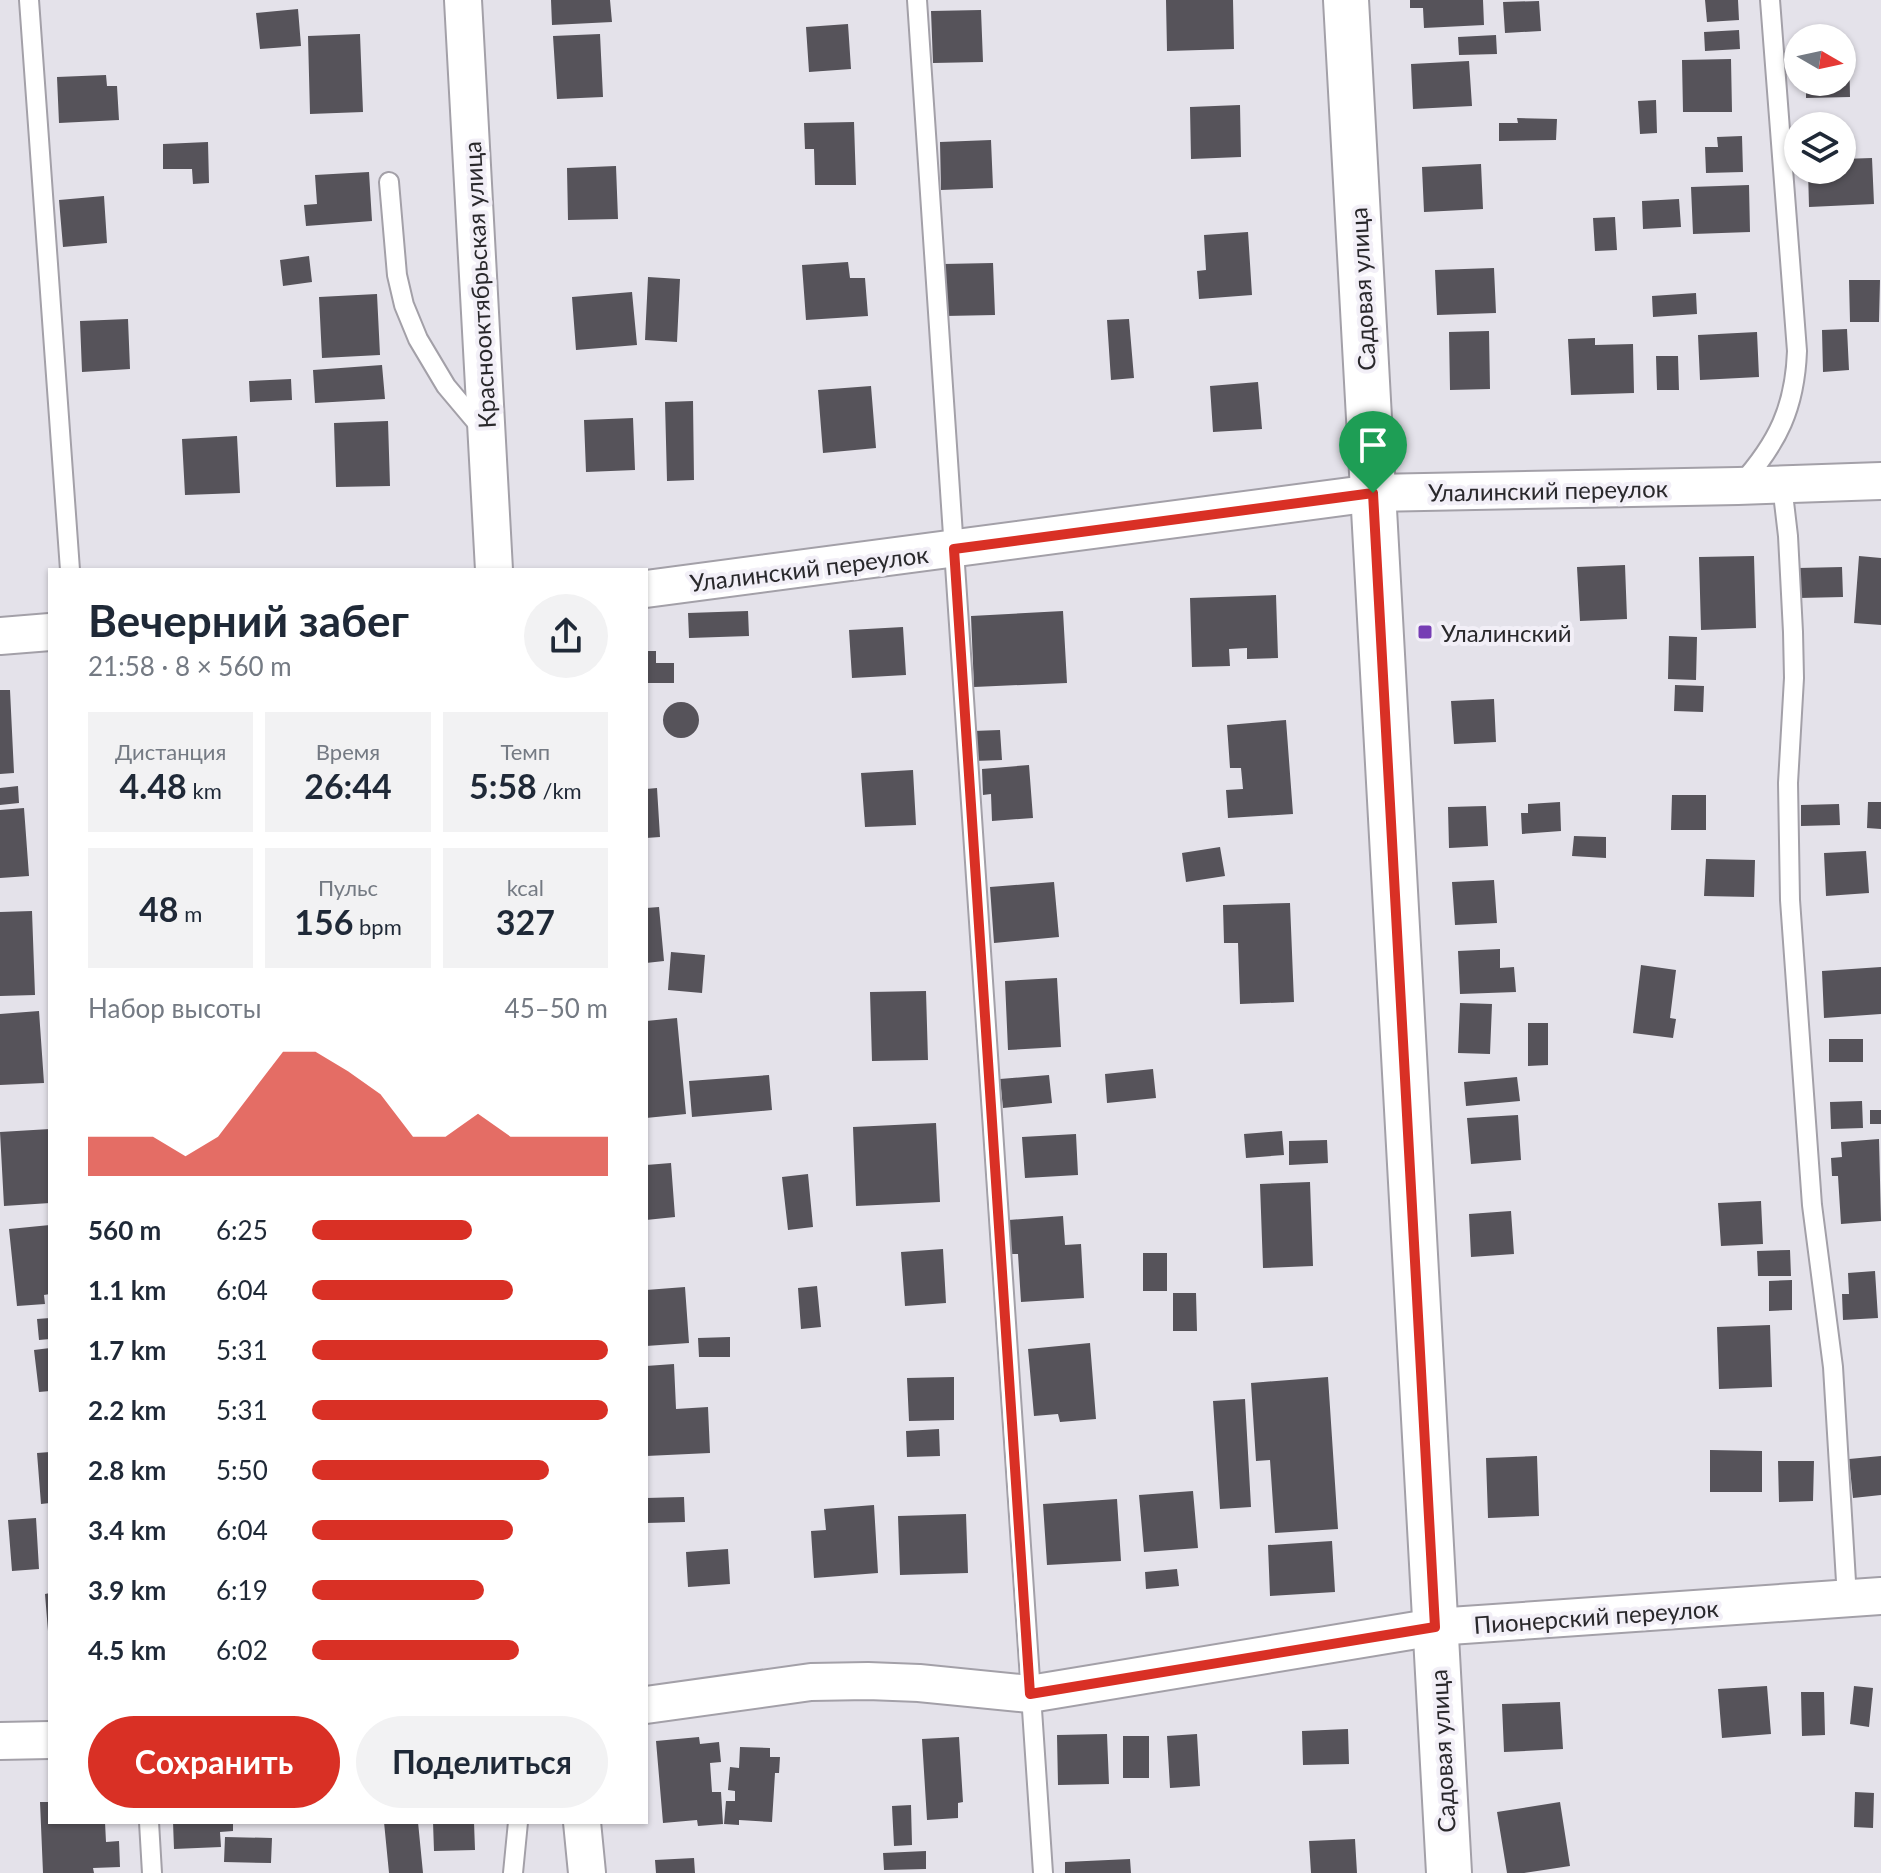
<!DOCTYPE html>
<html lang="ru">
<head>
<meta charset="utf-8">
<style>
	body { margin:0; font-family:Lato,sans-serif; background:#f2f2f3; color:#1f2937; height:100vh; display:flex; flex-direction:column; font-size:30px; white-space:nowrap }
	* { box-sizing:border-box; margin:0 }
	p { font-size:26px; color:#747a83 }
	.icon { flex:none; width:44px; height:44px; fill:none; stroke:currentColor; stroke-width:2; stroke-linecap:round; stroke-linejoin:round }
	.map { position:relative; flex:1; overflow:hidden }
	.details { position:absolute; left:48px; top:568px; width:600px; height:1256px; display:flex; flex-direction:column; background:#fff; border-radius:0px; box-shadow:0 2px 6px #0004 }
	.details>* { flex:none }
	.needle { width:52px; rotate:99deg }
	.tools { position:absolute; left:1784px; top:24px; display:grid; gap:16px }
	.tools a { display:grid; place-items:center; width:72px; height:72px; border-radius:50%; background:#fff; box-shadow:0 2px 6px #0004; font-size:40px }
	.pin { position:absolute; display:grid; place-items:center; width:68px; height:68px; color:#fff; margin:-82px -34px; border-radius:50% 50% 50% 0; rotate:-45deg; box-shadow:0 0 8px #0007 }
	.pin .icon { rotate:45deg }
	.round { display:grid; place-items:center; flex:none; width:84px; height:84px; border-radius:42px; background:#f2f2f3 }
	.headline { display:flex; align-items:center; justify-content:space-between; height:136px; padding:0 40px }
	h1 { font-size:44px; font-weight:700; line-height:60px }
	.figures { display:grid; grid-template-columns:repeat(3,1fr); gap:12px; height:136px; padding:8px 40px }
	.figures div { display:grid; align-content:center; border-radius:0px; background:#f2f2f3; text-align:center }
	.figures b { font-size:34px; font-weight:700 }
	.figures small { font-size:22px; font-weight:400 }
	.figures p { font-size:22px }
	.chart { height:224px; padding:16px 40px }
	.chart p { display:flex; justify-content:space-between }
	.chart svg { width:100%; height:144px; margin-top:8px; fill:#d93025; opacity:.7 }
	.primary-button { display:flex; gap:16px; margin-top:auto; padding:16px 40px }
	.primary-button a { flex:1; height:92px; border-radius:48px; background:#d93025; color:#fff; font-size:32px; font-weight:700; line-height:92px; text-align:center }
	.primary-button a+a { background:#f2f2f3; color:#1f2937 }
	ul { padding:0 40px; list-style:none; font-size:26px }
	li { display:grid; grid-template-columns:128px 96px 1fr; align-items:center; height:60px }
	li i { height:20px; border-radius:10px; background:#d93025 }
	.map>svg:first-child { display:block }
</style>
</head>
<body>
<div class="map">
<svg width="1881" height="1873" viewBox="0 0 1881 1873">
	<rect width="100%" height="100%" fill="#e4e2ea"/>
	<path fill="#56535a" d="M551,0H610L612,22L552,25Z
		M1166,0H1233L1234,49L1167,51Z
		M1410,0H1483L1484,25L1424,28L1423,8H1410Z
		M1705,0H1738L1739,20L1707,22Z
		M1539,1L1541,31L1505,33L1503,2Z
		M298,9L301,46L260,49L256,13Z
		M981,10L983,62L933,63L931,11Z
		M848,24L851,69L809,72L806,27Z
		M1739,30L1740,49L1705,51L1704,32Z
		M360,34L363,112L310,114L308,36Z
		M600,34L603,97L557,99L553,36Z
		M1496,35L1497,54L1459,55L1458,37Z
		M1842,42H1849L1850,97L1806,98V82H1842Z
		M1731,59L1732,112H1683L1682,60Z
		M1469,61L1472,106L1413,109L1411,64Z
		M106,75L107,86H117L119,120L59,123L57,77Z
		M1656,100L1657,133L1640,134L1638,101Z
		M1240,105L1241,157L1191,159L1190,107Z
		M1517,118L1557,119L1556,140L1499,141V123H1518Z
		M854,122L856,185H815L814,149H805L804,123Z
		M1742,136L1743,172L1706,173L1705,147H1718L1717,137Z
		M991,140L993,188L941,190L940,142Z
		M208,142L209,183L193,184L192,169H163V144Z
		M1872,158L1874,204L1809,207L1808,170H1842V159Z
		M1481,164L1483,209L1424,212L1422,167Z
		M616,166L618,219L568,220L567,168Z
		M369,172L372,221L306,226L304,205L317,204L315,175Z
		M1749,185L1750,232L1693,234L1691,187Z
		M104,196L107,243L63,247L59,200Z
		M1679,199L1681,227L1643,229L1642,201Z
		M1615,217L1617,250L1595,251L1593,218Z
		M1248,232L1252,295L1199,299L1197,271L1206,270L1204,235Z
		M309,256L312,282L283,286L280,260Z
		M848,262L850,278H865L868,316L806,320L802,265Z
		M993,263L995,315L945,316L943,264Z
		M1494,268L1496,313L1437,315L1435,270Z
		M648,277L680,279L677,342L645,340Z
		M1849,280H1880L1879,322H1850Z
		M632,292L637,345L576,350L572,297Z
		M1696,293L1697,314L1653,317L1652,296Z
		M377,294L380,355L322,358L319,297Z
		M128,319L130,369L82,372L80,321Z
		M1129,319L1134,378L1111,380L1107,320Z
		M1847,329L1849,370L1823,372L1822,330Z
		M1489,331L1490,389L1450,390L1449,332Z
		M1757,332L1759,377L1700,380L1698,335Z
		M1595,338V345L1633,344L1634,393L1571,395L1568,339Z
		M1656,356H1678L1679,390H1657Z
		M382,365L385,399L315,403L313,370Z
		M291,379L292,400L250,402L249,381Z
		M1258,382L1262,429L1213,432L1210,386Z
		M871,386L876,448L823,453L818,390Z
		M693,401L694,480L667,481L665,402Z
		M633,418L635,470L586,472L584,420Z
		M388,421L390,486L336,487L334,423Z
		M237,436L240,493L185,495L182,439Z
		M1754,556L1756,628L1701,630L1699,557Z
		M1859,556L1881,558V625L1854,623Z
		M1625,565L1627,619L1580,621L1577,567Z
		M1842,567L1843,597L1799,598L1798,568Z
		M1276,595L1278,658L1247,659V648L1229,649L1230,666L1192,667L1190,598Z
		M748,611L749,636L689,638L688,613Z
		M1063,611L1067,683L974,687L971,616Z
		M903,627L906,675L852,678L849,630Z
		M1669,636L1697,637L1696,680L1668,679Z
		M646,651H656V663H674V683H646Z
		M1675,685L1704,686L1703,712L1674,711Z
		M0,690H10L14,773L0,774Z
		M1494,699L1496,742L1454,744L1451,701Z
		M663 720a18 18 0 1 1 36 0a18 18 0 1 1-36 0Z
		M1286,720L1293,814L1228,818L1226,790L1243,789L1241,768H1230L1227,725Z
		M1000,730L1002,760L974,761L973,731Z
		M1029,765L1033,818L992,821L991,794L983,795L982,769Z
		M913,770L916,825L865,827L861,773Z
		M18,786L19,803L0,805V788Z
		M657,788L660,837L646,838V789Z
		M1672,795H1706V830H1671Z
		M1560,802L1561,831L1522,834L1521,813H1528V804Z
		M1868,802H1881V829L1867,828Z
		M1839,804L1840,825L1801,826V805Z
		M1486,806L1488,846L1449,848L1448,807Z
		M24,808L29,876L0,878V810Z
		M1574,836L1606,837V858L1572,856Z
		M1220,847L1225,876L1186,882L1182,853Z
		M1866,851L1869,893L1826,896L1824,853Z
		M1706,859L1755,860L1754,897L1704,896Z
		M1494,880L1497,923L1455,925L1452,882Z
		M1054,882L1059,937L994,943L990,887Z
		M1290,903L1294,1002L1240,1004L1238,943H1224L1223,905Z
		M659,907L664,961L646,963V908Z
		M32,911L35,995L0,996V912Z
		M1500,949V968L1514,967L1516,992L1460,994L1458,951Z
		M671,952L705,955L702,993L668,990Z
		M1641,965L1676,970L1670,1018L1676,1019L1673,1038L1633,1033Z
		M1881,967V1014L1824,1018L1822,971Z
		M1057,978L1061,1047L1008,1050L1005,981Z
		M926,991L928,1060L872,1061L870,992Z
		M1460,1003L1492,1004L1490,1054L1458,1053Z
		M39,1011L44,1083L0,1085V1014Z
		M677,1018L686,1114L646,1118V1021Z
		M1528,1023H1548V1065L1528,1066Z
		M1829,1039H1863V1062H1829Z
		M1153,1069L1156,1098L1107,1103L1105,1074Z
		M769,1075L772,1110L692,1117L689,1081Z
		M1049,1075L1052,1103L1003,1108L1000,1079Z
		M1517,1077L1520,1101L1466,1106L1464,1082Z
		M1862,1101L1863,1128L1831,1129L1830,1102Z
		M1870,1110H1881V1124H1870Z
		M1518,1115L1521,1160L1471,1164L1467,1118Z
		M936,1123L940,1202L856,1206L853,1127Z
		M50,1129V1203L4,1206L0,1132Z
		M1282,1131L1284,1155L1246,1158L1244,1134Z
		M1076,1134L1078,1175L1025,1178L1022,1137Z
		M1879,1139L1881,1221L1841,1224L1838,1176H1832L1831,1158L1842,1157L1841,1142Z
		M1327,1140L1328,1163L1289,1165V1141Z
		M671,1163L675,1217L646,1220V1165Z
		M808,1174L813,1227L788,1230L782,1177Z
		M1310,1182L1313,1266L1263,1268L1260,1184Z
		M1761,1201L1763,1244L1721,1246L1718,1203Z
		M1511,1211L1514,1254L1471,1257L1469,1214Z
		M1063,1216L1065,1245L1081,1244L1084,1298L1021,1302L1018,1254H1011L1009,1220Z
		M50,1225V1294L44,1295L45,1304L17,1306L9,1229Z
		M943,1249L946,1303L905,1306L901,1252Z
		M1790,1250L1791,1276H1758L1757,1251Z
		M1143,1253H1167V1291H1143Z
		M1875,1271L1878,1318L1843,1320L1842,1294H1849L1848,1273Z
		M1792,1280V1310L1769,1311V1281Z
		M817,1286L821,1327L801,1329L798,1288Z
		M685,1287L689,1343L646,1346V1290Z
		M1173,1293H1196L1197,1331H1173Z
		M50,1318V1339L39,1340L37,1319Z
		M1770,1325L1772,1387L1719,1389L1717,1327Z
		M730,1337V1357H699L698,1338Z
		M1090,1343L1096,1419L1060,1422L1058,1414L1034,1416L1028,1349Z
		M50,1348V1391L39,1392L34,1350Z
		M674,1364L676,1409L708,1407L710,1453L646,1456V1366Z
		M954,1377V1420L909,1421L907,1378Z
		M1328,1377L1338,1529L1275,1533L1270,1460L1256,1461L1251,1383Z
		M1245,1399L1251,1507L1220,1509L1213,1401Z
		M939,1429L940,1456L907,1457L906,1431Z
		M1710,1450L1762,1451V1492H1710Z
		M50,1452V1503L41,1504L37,1453Z
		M1537,1456L1539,1516L1488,1518L1486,1458Z
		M1881,1456V1495L1853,1498L1849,1459Z
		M1778,1461H1814L1813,1501L1779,1502Z
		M1193,1491L1198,1548L1144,1552L1139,1495Z
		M684,1497L685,1522L646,1523V1498Z
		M1117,1499L1121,1561L1047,1565L1043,1504Z
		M874,1505L878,1573L814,1578L811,1531L826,1530L824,1509Z
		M966,1514L968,1573L900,1575L898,1516Z
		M36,1518L39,1569L12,1571L8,1520Z
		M1332,1541L1335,1592L1270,1596L1268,1545Z
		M728,1549L730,1584L688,1587L686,1552Z
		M1177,1569L1179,1586L1146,1589L1145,1572Z
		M50,1593V1631H48L45,1594Z
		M1767,1686L1771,1734L1722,1738L1718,1689Z
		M1854,1686L1873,1688L1869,1727L1850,1724Z
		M1801,1692H1824L1825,1735L1802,1736Z
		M1560,1702L1563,1749L1504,1752L1502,1704Z
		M1348,1729L1349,1764L1303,1765L1302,1731Z
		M1107,1734L1109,1784L1058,1785L1057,1735Z
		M1197,1734L1200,1786L1170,1788L1167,1736Z
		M1123,1736H1149V1778H1123Z
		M699,1737L700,1744L719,1742L721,1762L710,1763L712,1792H721L723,1824L698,1826L697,1820L663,1823L656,1741Z
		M959,1737L963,1802L958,1803V1818L927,1820L922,1739Z
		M740,1747L770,1748V1757H780L779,1773H775L772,1822L739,1820V1825L724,1824L726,1801H735V1791L728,1790L730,1767L739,1768Z
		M1855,1792L1874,1793L1873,1828L1854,1827Z
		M40,1802H50V1822H105L106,1842L119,1841L120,1867L93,1868L94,1873H43Z
		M1560,1802L1570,1866L1524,1873H1507L1497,1812Z
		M911,1805L912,1845L894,1846L892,1806Z
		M173,1822H233V1831L220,1832L221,1847L174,1849Z
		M384,1822H418L423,1873H389Z
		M433,1822H474L475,1850L434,1851Z
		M225,1837L272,1838L271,1863L224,1862Z
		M1355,1839L1357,1873H1311L1309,1841Z
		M926,1851V1869L884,1870L883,1853Z
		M694,1858L695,1873H656L655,1860Z
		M1130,1859L1131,1873H1065V1862Z"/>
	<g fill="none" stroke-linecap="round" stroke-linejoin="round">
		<defs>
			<path id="lane" d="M29,0L70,570
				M917,0L1043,1873
				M389,182L397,275L404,305L418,339L446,386L483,430
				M1740,485C1778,443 1795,407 1797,351L1770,0
				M1782,485L1788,536L1793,632L1794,678L1788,783L1790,900L1812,1205L1833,1367L1847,1598
				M149,1822L152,1873
				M513,1873L518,1822"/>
			<path id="street" d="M463,0L494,570
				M646,589L1373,493L1738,486L1881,481
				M0,636L50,632
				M646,1705L811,1682L868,1681L919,1683L1030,1694L1435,1627L1881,1596
				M0,1741L50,1740
				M582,1822L587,1873"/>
			<path id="secondary" d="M1346,0L1449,1873"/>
		</defs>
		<use href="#lane" stroke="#a3a0a8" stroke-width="22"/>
		<use href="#street" stroke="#a3a0a8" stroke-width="40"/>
		<use href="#secondary" stroke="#a3a0a8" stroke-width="48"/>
		<use href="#lane" stroke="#fff" stroke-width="18"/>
		<use href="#street" stroke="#fff" stroke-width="36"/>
		<use href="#secondary" stroke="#fff" stroke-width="44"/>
	</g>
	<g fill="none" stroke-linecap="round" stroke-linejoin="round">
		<defs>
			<path id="route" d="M1373,493L1435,1627L1030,1694L954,549Z"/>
		</defs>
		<use href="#route" stroke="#fff" stroke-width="16"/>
		<use href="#route" stroke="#d93025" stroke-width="10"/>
	</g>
	<rect fill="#763db4" stroke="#f2eff7" stroke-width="3" x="1417" y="624" width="16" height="16" rx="4"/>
	<g text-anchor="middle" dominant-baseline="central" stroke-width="8" stroke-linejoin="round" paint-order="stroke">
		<g font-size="24" fill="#29282b" stroke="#f2eff7">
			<text transform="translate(479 285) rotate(-93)">Краснооктябрьская улица</text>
			<text transform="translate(1362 289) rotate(-93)">Садовая улица</text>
			<text transform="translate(1548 490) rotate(-1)">Улалинский переулок</text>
			<text transform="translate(809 568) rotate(-7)">Улалинский переулок</text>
			<text transform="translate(1596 1616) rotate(-4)">Пионерский переулок</text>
			<text transform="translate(1442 1751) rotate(-93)">Садовая улица</text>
		</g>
		<g font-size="24" fill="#29282b" stroke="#f2eff7" text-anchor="start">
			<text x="1441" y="632">Улалинский</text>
		</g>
	</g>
</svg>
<div class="tools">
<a><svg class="needle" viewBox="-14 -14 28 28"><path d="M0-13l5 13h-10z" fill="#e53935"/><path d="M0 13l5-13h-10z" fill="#747a83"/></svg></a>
<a><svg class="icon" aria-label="layers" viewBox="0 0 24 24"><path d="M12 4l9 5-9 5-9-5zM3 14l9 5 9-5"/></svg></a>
</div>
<div class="pin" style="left:1373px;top:493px;background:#1e9e55"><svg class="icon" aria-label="arrive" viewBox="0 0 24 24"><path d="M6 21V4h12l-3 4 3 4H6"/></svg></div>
<section class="details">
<div class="headline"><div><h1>Вечерний забег</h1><p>21:58 · 8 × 560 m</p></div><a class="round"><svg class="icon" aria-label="share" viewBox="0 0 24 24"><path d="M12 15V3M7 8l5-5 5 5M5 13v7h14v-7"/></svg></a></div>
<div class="figures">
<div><p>Дистанция</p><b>4.48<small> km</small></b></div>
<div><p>Время</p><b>26:44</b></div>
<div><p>Темп</p><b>5:58<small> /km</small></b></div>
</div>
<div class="figures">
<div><b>48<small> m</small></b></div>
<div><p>Пульс</p><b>156<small> bpm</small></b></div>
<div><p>kcal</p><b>327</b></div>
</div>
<div class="chart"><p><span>Набор высоты</span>45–50 m</p>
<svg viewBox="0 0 160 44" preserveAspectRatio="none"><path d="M0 44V32L10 32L20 32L30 38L40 32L50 19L60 6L70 6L80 12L90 19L100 32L110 32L120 25L130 32L140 32L150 32L160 32V44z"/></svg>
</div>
<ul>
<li><b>560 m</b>6:25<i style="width:54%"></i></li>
<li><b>1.1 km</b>6:04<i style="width:68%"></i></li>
<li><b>1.7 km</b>5:31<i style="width:100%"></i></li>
<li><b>2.2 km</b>5:31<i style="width:100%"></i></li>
<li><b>2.8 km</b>5:50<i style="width:80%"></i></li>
<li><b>3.4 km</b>6:04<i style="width:68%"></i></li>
<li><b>3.9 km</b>6:19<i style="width:58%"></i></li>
<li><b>4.5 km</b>6:02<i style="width:70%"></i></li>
</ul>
<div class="primary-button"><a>Сохранить</a><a>Поделиться</a></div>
</section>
</div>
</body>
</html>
